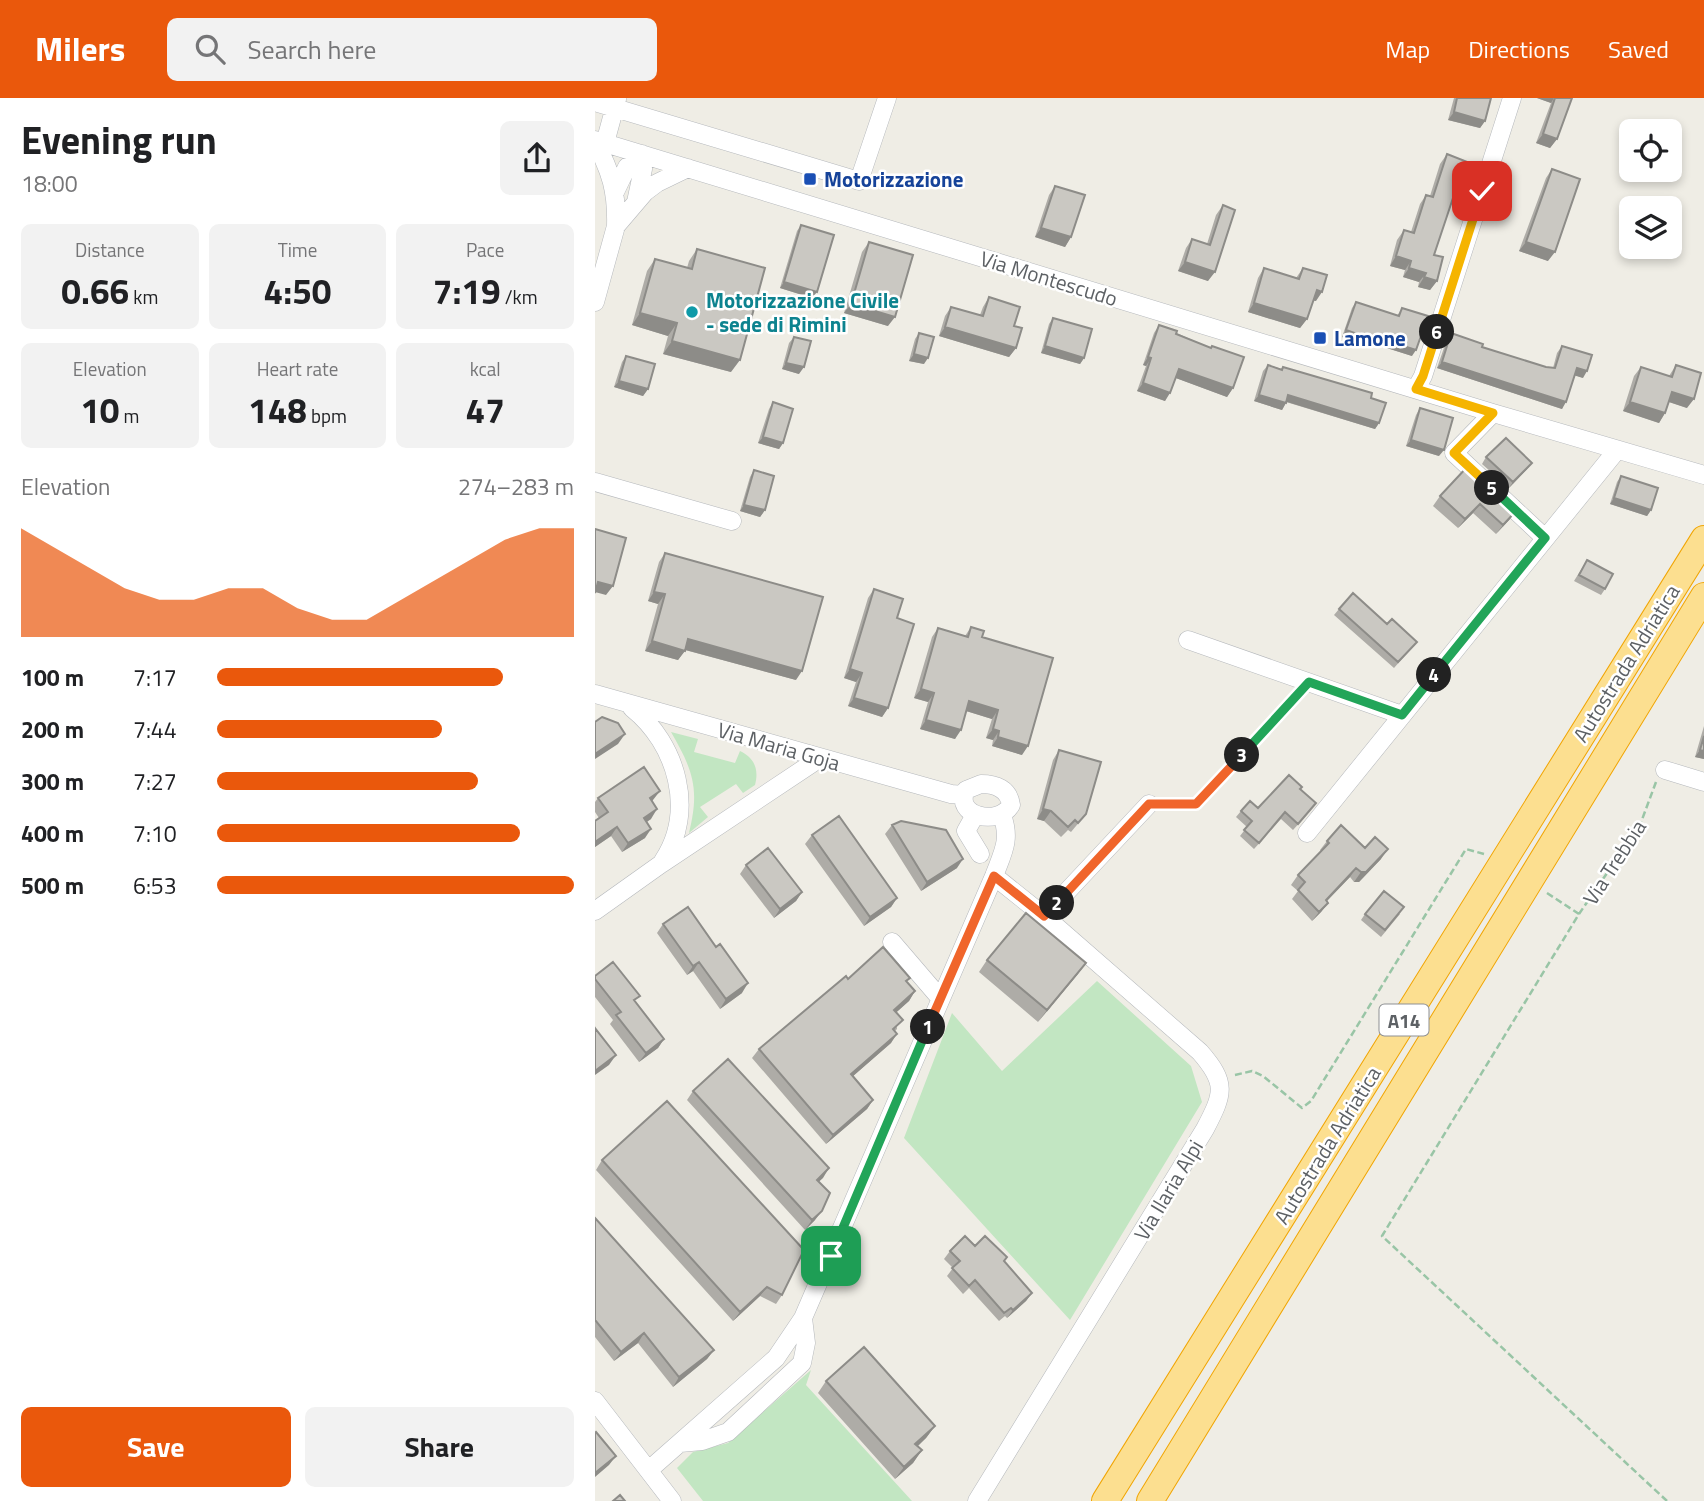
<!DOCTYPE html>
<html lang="en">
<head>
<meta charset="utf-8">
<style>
	body { margin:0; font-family:"Titillium Web",sans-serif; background:#f2f2f2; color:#202124; height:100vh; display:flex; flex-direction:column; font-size:26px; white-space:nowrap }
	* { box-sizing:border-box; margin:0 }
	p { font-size:23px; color:#757577 }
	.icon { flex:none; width:38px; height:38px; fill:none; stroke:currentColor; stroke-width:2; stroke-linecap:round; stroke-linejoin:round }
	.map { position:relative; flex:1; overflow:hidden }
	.sheet { display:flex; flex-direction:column; background:#fff; width:595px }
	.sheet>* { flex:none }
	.fabs { position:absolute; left:1024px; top:21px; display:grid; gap:14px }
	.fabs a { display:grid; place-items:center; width:63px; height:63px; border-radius:10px; background:#fff; box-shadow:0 4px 10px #0003; font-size:35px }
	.pin { position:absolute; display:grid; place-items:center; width:60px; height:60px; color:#fff; margin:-30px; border-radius:14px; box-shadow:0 4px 10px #0006 }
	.km { position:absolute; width:35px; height:35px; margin:-18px; border-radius:50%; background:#222; color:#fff; font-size:19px; line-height:35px; text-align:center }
	.round { display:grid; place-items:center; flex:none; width:74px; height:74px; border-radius:10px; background:#f2f2f2 }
	.overview { display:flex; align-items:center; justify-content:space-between; height:119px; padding:0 21px }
	h1 { font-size:38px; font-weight:700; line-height:52px }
	.stats { display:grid; grid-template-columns:repeat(3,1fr); gap:10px; height:119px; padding:7px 21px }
	.stats div { display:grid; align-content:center; border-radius:10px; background:#f2f2f2; text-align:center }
	.stats b { font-size:35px; font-weight:700 }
	.stats small { font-size:19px; font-weight:400 }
	.stats p { font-size:19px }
	.chart { height:196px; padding:14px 21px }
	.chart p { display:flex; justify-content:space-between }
	.chart svg { width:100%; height:126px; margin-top:7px; fill:#ea580c; opacity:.7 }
	.button { display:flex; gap:14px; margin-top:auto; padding:14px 21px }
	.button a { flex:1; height:80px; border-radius:10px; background:#ea580c; color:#fff; font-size:28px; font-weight:700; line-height:80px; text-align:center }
	.button a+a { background:#f2f2f2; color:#202124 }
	ul { padding:0 21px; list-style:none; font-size:23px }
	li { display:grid; grid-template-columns:112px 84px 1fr; align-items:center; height:52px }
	li i { height:18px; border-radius:9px; background:#ea580c }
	header { display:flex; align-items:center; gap:42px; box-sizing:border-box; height:98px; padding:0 35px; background:#ea580c; color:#fff }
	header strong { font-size:33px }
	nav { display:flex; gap:38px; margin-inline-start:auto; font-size:24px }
	.search { width:490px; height:63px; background:#f2f2f2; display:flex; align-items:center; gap:18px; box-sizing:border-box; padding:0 24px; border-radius:10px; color:#757577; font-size:26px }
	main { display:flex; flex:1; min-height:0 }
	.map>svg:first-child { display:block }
</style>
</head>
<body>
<header>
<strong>Milers</strong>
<div class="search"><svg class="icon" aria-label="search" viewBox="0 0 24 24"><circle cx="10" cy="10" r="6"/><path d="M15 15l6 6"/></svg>Search here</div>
<nav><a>Map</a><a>Directions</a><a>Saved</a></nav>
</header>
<main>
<section class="sheet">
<div class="overview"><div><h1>Evening run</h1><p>18:00</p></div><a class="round"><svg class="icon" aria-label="share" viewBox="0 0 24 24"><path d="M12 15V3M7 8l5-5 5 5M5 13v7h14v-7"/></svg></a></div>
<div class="stats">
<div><p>Distance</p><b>0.66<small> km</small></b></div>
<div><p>Time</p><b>4:50</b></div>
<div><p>Pace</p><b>7:19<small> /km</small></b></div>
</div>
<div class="stats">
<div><p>Elevation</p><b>10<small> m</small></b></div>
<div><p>Heart rate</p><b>148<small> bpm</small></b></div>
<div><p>kcal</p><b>47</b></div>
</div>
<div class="chart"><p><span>Elevation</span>274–283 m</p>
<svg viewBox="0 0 160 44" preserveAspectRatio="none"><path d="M0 44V6L10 13L20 20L30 27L40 31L50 31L60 27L70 27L80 34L90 38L100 38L110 31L120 24L130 17L140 10L150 6L160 6V44z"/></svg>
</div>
<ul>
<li><b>100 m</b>7:17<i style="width:80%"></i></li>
<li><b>200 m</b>7:44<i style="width:63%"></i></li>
<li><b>300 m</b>7:27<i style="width:73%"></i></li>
<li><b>400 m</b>7:10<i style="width:85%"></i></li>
<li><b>500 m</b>6:53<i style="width:100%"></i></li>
</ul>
<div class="button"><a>Save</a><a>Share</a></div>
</section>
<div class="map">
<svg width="1109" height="1403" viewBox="0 0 1109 1403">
	<rect width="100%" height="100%" fill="#efede5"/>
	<path fill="#c2e6c2" d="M76,634L103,641L99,654L140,665L145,653C160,660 164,672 160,687L148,695L141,686L105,709L113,719L94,735C105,691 98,672 76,634Z
		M502,883L596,968L607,1004L475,1222L309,1040L357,915L407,973Z
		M216,1272L211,1287L317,1403H108L82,1370L98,1354L133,1345Z"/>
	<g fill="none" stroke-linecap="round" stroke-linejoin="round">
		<defs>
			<path id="minor" d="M0,4L264,83L292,0
				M0,42L898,315L1109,377
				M0,44C16,73 22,94 21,128L0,204
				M10,45L22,1
				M20,94L32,69L47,56
				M41,104L48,71L47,56
				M21,128L50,94L62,85L93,70
				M821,291L828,278L917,0
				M898,315L859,355L950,440
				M0,384L137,423
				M593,542L807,617
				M0,596L356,696L369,697
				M37,610C82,646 101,713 68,763
				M1070,672L1109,684
				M386,686C401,686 414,691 416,707C403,729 358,718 371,692Z
				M380,717L371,733L385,756
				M712,735L1022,352
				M0,813L66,766L225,660
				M449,818L554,706
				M297,844L345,900
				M0,1303L77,1403
				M85,1345L107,1343L133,1334L207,1265L211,1245L208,1220
				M55,1371L181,1260L208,1220L399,778C408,754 416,742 407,717
				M382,1403L610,1031C629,995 632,985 605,954L449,818L399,778"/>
			<path id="highway" d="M510,1403L1109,441
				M555,1403L1109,498"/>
		</defs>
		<use href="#minor" stroke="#b5b8bc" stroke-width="19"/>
		<use href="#highway" stroke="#f1a503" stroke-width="28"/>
		<path stroke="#99c5a6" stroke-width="2.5" stroke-dasharray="7 3.5" stroke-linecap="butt" d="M1061,684L1045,727L984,816L787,1138L1072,1403
			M571,706H601L702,597
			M952,795L984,816
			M640,977L657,973L668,978L707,1010L716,1003L871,751L889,756"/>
		<use href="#minor" stroke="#fff" stroke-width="18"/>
		<use href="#highway" stroke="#fcdf90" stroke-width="26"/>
	</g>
	<path fill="#aeaca7" d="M859,0H896L890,23L885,30L853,22Z
		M942,0H977L962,41L955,50L941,45L956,5Z
		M852,56L861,96H859L839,157L842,183L835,192L823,189L824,184L808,179L810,172L795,168L802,142L809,132L816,134L825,106L831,97L835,98L845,66Z
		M957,71L953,163L924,153L951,80Z
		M460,88L476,139L470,149L440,139L454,97Z
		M628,107L613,183L583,173L591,150L597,141L612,146L621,117Z
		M206,127L217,200L185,190L202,133Z
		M274,144L293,228L249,215L267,154Z
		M102,151L136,274L68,256L73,238L37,227L52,173L60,161L92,170L94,163Z
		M669,170L701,180L708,170L721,203L718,202L712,221L705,230L653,214L663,180Z
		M394,199L419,228L421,250L414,259L344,238L350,218L356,209L385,217L388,209Z
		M761,204L802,218L807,210L817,258L776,245L774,248L747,239L757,210Z
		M458,220L489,260L485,266L446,255L454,226Z
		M564,227L615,250L617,248L638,290L632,299L581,280L570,303L542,293L551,268L548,267L559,235Z
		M324,235L329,266L314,263L320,241Z
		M856,235L887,249L951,269L958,270L962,255L967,248L988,280L980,277L967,311L842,270L852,241Z
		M199,239L204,276L187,271L194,245Z
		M31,258L53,291L48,298L19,289L27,264Z
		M673,267L687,271L688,269L776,300L784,325L780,331L691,304L687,312L659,303L668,273Z
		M1081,267L1092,310L1074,304L1070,315L1064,325L1028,313L1039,278L1046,269L1074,278Z
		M178,304L188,345L184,351L163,345L174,311Z
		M825,310L844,358L811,348L821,317Z
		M891,359L932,371L914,390L887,366Z
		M159,372L170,412L165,419L145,413L155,379Z
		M1026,378L1056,412L1052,418L1015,406L1022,384Z
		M845,398L921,413L914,422L901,436L878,415L863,430L838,408Z
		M70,455L201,582L90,552L83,562L50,553L63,506L53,503L64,464Z
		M992,462L1010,491L1006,497L979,483Z
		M279,491L302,520L293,610L287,619L253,608L261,584L249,580L273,500Z
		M744,511L792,526L822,544L799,570L739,517Z
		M376,529L387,539L427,657L397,648L398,642L391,640L397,621L371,613L360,641L325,631L333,604L319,600L337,539L343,530L370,538Z
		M1109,628V661L1100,659Z
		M464,652L491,716L476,734L473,732L466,739L449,723L442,721L458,662Z
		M705,691L716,712L698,732L686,721L659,751L645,738L652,729L641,719L646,713L663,710Z
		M3,700L58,702L57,703L56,721L52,724L50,740L27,754L16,738L0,749V723L4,720L0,714V704Z
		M297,727L362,770L326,793L290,736Z
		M217,737L302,800L296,809L269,828L210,746Z
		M732,743L770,750L786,761L764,784H759L755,779L732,803L733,805L726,814L717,823L697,801L703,793L696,787L703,777L726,753L725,752Z
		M151,767L207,794L201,803L179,820L145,776Z
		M770,816H805L786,839L766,822Z
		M68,826L147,895L125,911L98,873L92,877L62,835Z
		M392,862L491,865L482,877L443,924L384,874Z
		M0,878L41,904L69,941L63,950L44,964L15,926L18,922L0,899Z
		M253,881L312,884L320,893L314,903L301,914L302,931L300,933L296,945L258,978L278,1002L272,1011L231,1046L157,960L164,951Z
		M98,993L234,1070L224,1083L220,1122L210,1132L92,1002Z
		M7,1062L187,1197L181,1206L165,1198L138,1223L1,1072Z
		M0,1120L119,1252L112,1261L78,1289L43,1245L19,1263L0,1239Z
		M380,1148L409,1163L437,1195L431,1203L412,1220L410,1218L404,1223L374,1190L368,1196L352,1178L358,1170L349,1161L355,1153Z
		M231,1283L340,1328L331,1340L323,1348L327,1352L318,1365L300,1381L223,1295Z"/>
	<path fill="#8d8c88" d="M942,0H959L956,5Z
		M859,14L890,23L885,30L853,22Z
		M948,36L962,41L955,50L941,45Z
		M863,85L868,87L861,96L856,95Z
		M446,130L476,139L470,149L440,139Z
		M931,144L960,154L953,163L924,153Z
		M801,158L816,163L810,172L795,168Z
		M590,164L620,174L613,183L583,173Z
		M814,170L831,175L824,184L808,179Z
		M829,179L842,183L835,192L823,189Z
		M189,184L222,194L217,200L185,190Z
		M722,192L727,194L721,203L715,202Z
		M659,205L712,221L705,230L653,214Z
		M256,206L300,219L293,228L249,215Z
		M45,215L82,225L73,238L37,227Z
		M350,229L421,250L414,259L344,238Z
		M751,232L780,239L821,252L817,258L776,245L774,248L747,239Z
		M77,243L145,262L136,274L68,256Z
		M450,248L489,260L485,266L446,255Z
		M319,256L333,260L329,266L314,263Z
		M553,259L556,260L551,268L548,267Z
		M847,264L971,304L967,311L842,270Z
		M191,265L209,269L204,276L187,271Z
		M982,270L992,273L988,280L978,277Z
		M584,271L638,290L632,299L578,279Z
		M24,283L53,291L48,298L19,289Z
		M548,285L575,295L570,303L542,293Z
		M1077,294L1099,301L1092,310L1071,303Z
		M664,297L691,305L687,312L659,303Z
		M693,297L784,325L780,331L689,303Z
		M1035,304L1070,315L1064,325L1028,313Z
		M168,339L188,345L184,351L163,345Z
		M816,342L849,352L844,358L811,348Z
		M937,365L932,371L914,390L918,384Z
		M1019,400L1056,412L1052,418L1015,406Z
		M885,406L878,415L863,430L870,421Z
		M149,407L170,412L165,419L145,413Z
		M921,413L914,422L901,436L908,427Z
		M3,484L18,488L11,497L0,494Z
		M59,494L70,496L63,506L53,503Z
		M93,541L207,573L201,582L87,551Z
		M57,543L90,553L83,562L50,553Z
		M255,571L267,575L261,584L249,580Z
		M326,591L339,595L333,604L319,600Z
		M259,600L293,610L287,619L253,608Z
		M374,603L403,612L397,621L368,612Z
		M331,622L366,632L360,641L325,631Z
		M398,631L404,633L398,642L391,640Z
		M30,636L23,646L0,661V656Z
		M403,639L433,648L427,657L397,648Z
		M1105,652L1109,653V661L1100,659Z
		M65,693L58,702L48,709L55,700Z
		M62,711L56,721L43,729L49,720Z
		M448,711L456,713L449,723L442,721Z
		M22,729L16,738L0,749V744Z
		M56,731L50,740L27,754L33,745Z
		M793,751L786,761L764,784H759L766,774Z
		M368,761L362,770L326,793L332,784Z
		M761,770L755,779L724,811L731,802Z
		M207,794L201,803L179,820L185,811Z
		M302,800L296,809L269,828L275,819Z
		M733,805L726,814L717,823L724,814Z
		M104,864L98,873L92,877L98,868Z
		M491,865L482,877L443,924L452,912Z
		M153,885L147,895L125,911L131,901Z
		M320,893L314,903L293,922L299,912Z
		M302,936L296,945L249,986L256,976Z
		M69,941L63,950L44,964L51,955Z
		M21,957L14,967L0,977V973Z
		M278,1002L272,1011L231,1046L238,1037Z
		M234,1070L228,1080L216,1091L222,1082Z
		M227,1113L220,1122L210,1132L217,1122Z
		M172,1189L165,1198L138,1223L145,1214Z
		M437,1195L431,1203L412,1220L418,1212Z
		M49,1235L43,1245L19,1263L26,1254Z
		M119,1252L112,1261L78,1289L84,1279Z
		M340,1328L331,1340L312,1358L320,1346Z
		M327,1352L318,1365L300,1381L309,1369Z
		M21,1358L14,1367L0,1379V1375Z"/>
	<path fill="#cac8c2" stroke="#8d8c88" stroke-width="2" d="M862,0H896L890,23L859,14Z
		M960,0H977L962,41L948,36Z
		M852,56L875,65L868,87L863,85L839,157L848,159L842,183L829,179L831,175L814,170L816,163L801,158L809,132L819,135L831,97L838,99Z
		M957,71L985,81L960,154L931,144Z
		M460,88L490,97L476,139L446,130Z
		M628,107L640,112L620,174L590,164L597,141L615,147Z
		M206,127L239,137L222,194L189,184Z
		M274,144L318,157L300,219L256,206Z
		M102,151L170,170L145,262L77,243L82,225L45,215L60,161L97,171Z
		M669,170L704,181L708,170L732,177L727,194L722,192L712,221L659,205Z
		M394,199L425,209L419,228L427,230L421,250L350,229L356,209L388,218Z
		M761,204L804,218L807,210L833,218L821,252L780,239L779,242L751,232Z
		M458,220L497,231L489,260L450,248Z
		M564,227L582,233L581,236L616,250L617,248L649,259L638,290L584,271L575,295L548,285L556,260L553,259Z
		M324,235L339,239L333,260L319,256Z
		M856,235L888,246L887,249L951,269L960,270L967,248L997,257L992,273L982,270L971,304L847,264Z
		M199,239L216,243L209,269L191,265Z
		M31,258L60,266L53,291L24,283Z
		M673,267L687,272L688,269L777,295L776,300L791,305L784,325L693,297L691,305L664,297Z
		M1081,267L1106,275L1099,301L1077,294L1070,315L1035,304L1046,269L1077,279Z
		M178,304L198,311L188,345L168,339Z
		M825,310L858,320L849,352L816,342Z
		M911,340L937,365L918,384L891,359Z
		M873,368L921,413L908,427L885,406L870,421L845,398Z
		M159,372L179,378L170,412L149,407Z
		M1026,378L1063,390L1056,412L1019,400Z
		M0,431L31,440L18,488L3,484L0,495Z
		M70,455L228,499L207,573L93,541L90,553L57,543L70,496L59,494Z
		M992,462L1018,476L1010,491L984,477Z
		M279,491L308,501L302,520L319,526L293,610L259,600L267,575L255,571Z
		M758,495L792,526L797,521L822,544L803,564L744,511Z
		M376,529L389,533L387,539L458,560L433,648L403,639L404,633L398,631L403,612L374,603L366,632L331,622L339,595L326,591L343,530L373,539Z
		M7,619L23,625L30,636L0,656V624Z
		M1109,638V653L1105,652Z
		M464,652L506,664L491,716L483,725L480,722L473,729L456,713L448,711Z
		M49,669L65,693L55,700L62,711L49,720L56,731L33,745L22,729L0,744V723L13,714L3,700Z
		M694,677L707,689L705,691L721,705L703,726L690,714L664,745L649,732L657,723L646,713L655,703L663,710Z
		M244,718L302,800L275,819L217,737Z
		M306,723L351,732L368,761L332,784L297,727Z
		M746,727L770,750L780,739L793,751L771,774H766L761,770L731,802L733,805L724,814L703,792L710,784L703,777L734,745L732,743Z
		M173,750L207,794L185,811L151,767Z
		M789,793L809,809L790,832L770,816Z
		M93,809L121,849L125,846L153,885L131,901L104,864L98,868L68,826Z
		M431,815L491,865L452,912L392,862Z
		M288,849L315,880L311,883L320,893L299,912L308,922L298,931L302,936L256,976L278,1002L238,1037L164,951L251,878L253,881Z
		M18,864L45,898L39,902L69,941L51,955L21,917L26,914L0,881V878Z
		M0,930L21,957L0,973Z
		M133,961L234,1070L222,1082L235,1095L227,1113L217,1122L98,993Z
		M72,1003L209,1152L187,1197L172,1189L145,1214L7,1062Z
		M0,1120L119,1252L84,1279L49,1235L26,1254L0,1222Z
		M370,1138L380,1148L390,1138L412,1159L409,1163L437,1195L418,1212L416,1210L409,1215L380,1182L374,1188L357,1170L365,1163L355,1153Z
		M269,1249L340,1328L320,1346L327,1352L309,1369L231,1283Z
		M1,1334L21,1358L0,1375V1335Z
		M25,1397L30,1403H18Z"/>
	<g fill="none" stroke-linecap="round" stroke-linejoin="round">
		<defs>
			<path id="split-1" d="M236,1158L333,929"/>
			<path id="split-2" d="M333,929L399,778L449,818L462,805"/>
			<path id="split-3" d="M462,805L554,706H601L647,657"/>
			<path id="split-4" d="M647,657L714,584L807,617L839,577"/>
			<path id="split-5" d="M839,577L950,440L897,390"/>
			<path id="split-6" d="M842,234L828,278L821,291L898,315L859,355L897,390"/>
			<path id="split-7" d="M842,234L887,93"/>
		</defs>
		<use href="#split-1" stroke="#fff" stroke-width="14"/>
		<use href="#split-2" stroke="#fff" stroke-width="14"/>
		<use href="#split-3" stroke="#fff" stroke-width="14"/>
		<use href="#split-4" stroke="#fff" stroke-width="14"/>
		<use href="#split-5" stroke="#fff" stroke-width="14"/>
		<use href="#split-6" stroke="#fff" stroke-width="14"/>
		<use href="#split-7" stroke="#fff" stroke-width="14"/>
		<use href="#split-1" stroke="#22a559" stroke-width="9"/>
		<use href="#split-2" stroke="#f0652b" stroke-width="9"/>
		<use href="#split-3" stroke="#f0652b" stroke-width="9"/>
		<use href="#split-4" stroke="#22a559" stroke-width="9"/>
		<use href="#split-5" stroke="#22a559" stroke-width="9"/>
		<use href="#split-6" stroke="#f5b400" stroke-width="9"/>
		<use href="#split-7" stroke="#f5b400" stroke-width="9"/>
	</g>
	<g fill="#1a4fb4" stroke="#fff" stroke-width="2.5">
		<rect x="208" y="74" width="14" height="14" rx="3.5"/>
		<rect x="718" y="233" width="14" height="14" rx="3.5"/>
	</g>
	<circle fill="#0f9aa8" stroke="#fff" stroke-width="2.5" cx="97" cy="214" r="7"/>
	<g text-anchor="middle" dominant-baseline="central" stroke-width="5" stroke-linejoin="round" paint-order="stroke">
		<rect fill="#fff" stroke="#8e9093" stroke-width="2" x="784.5" y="906.5" width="49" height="31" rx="5"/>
		<g font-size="19" font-weight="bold" fill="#5d6165">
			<text x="809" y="922">A14</text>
		</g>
		<g font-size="21" font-weight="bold" fill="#164399" stroke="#fff" text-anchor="start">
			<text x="229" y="81">Motorizzazione</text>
			<text x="739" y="240">Lamone</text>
		</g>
		<g font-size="21" fill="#5d6165" stroke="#fff">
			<text transform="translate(454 180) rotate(17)">Via Montescudo</text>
			<text transform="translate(1031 565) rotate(-58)">Autostrada Adriatica</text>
			<text transform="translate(184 648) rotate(16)">Via Maria Goja</text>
			<text transform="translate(1019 764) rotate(-57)">Via Trebbia</text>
			<text transform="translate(732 1047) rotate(-58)">Autostrada Adriatica</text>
			<text transform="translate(573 1092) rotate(-59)">Via Ilaria Alpi</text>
		</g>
		<g font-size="21" font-weight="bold" fill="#0d838f" stroke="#fff" text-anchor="start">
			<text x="111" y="202">Motorizzazione Civile<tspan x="111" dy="24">- sede di Rimini</tspan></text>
		</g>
	</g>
</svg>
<div class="fabs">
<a><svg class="icon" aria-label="locate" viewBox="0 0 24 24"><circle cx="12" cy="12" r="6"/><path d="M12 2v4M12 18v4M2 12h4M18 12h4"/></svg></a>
<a><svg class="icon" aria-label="layers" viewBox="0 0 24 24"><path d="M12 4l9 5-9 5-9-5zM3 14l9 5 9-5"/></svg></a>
</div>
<div class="pin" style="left:236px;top:1158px;background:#1e9e55"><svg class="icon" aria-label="arrive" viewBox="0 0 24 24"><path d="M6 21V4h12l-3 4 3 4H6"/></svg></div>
<div class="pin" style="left:887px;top:93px;background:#d93025"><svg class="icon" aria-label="check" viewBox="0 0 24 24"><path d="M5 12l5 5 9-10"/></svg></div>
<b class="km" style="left:333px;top:929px">1</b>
<b class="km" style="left:462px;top:805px">2</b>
<b class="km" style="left:647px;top:657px">3</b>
<b class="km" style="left:839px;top:577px">4</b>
<b class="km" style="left:897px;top:390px">5</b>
<b class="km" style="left:842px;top:234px">6</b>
</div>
</main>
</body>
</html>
